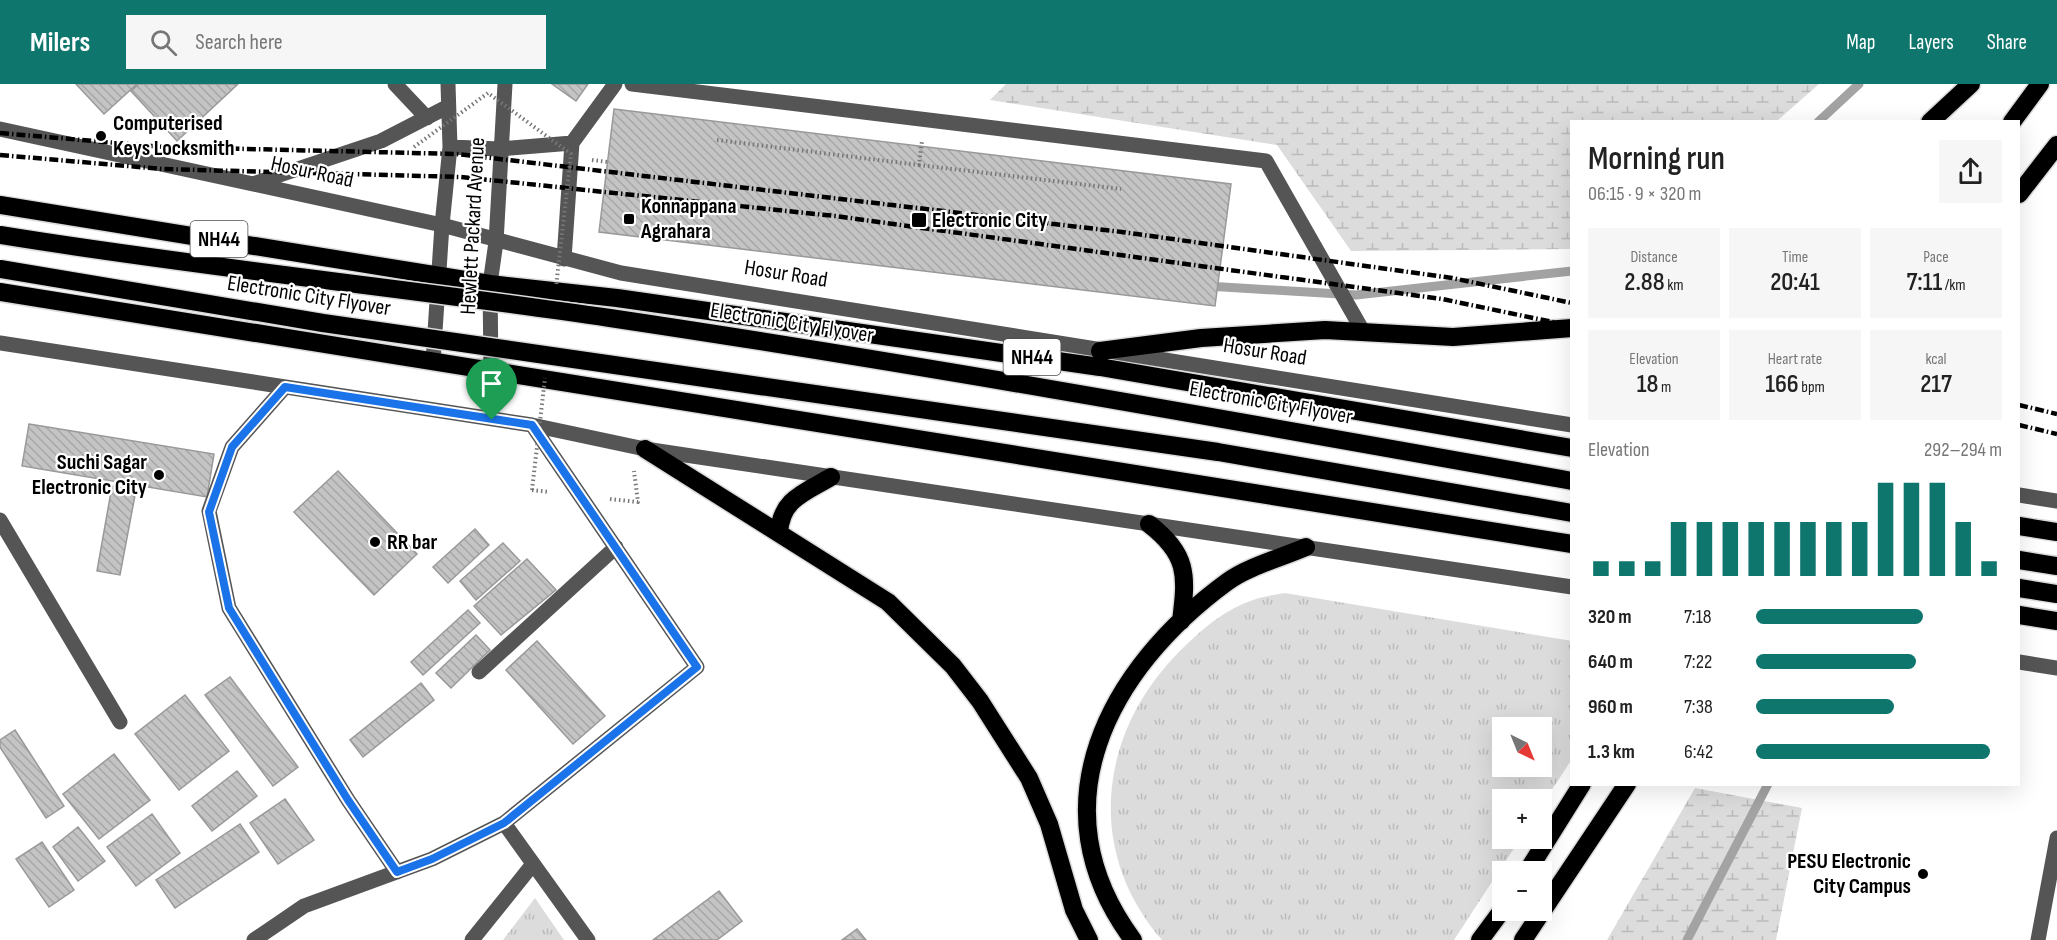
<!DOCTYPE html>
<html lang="en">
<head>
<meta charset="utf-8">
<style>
	body { margin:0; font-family:"Sofia Sans Condensed",sans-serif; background:#f6f6f6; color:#222; height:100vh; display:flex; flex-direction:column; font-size:22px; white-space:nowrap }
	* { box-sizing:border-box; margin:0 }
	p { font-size:20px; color:#767676 }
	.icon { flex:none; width:33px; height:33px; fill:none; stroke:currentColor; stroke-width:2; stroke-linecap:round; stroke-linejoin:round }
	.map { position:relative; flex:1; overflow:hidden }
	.panel { position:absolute; left:1570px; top:36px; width:450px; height:666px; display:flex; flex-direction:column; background:#fff; border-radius:0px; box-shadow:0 6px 24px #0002 }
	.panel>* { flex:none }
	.needle { width:39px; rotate:137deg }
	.buttons { position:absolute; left:1492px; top:633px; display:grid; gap:12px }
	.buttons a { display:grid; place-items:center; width:60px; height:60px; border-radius:0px; background:#fff; box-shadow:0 6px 24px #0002; font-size:30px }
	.pin { position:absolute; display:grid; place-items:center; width:51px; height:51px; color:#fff; margin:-62px -26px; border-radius:50% 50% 50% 0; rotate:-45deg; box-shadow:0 0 6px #0007 }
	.pin .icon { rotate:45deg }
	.round { display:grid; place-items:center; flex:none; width:63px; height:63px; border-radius:0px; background:#f6f6f6 }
	.summary { display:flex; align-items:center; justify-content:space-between; height:102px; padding:0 18px }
	h1 { font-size:33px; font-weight:600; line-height:45px }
	.stats { display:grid; grid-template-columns:repeat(3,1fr); gap:9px; height:102px; padding:6px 18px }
	.stats div { display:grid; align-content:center; border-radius:0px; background:#f6f6f6; text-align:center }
	.stats b { font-size:26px; font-weight:600 }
	.stats small { font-size:16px; font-weight:400 }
	.stats p { font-size:16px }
	.chart { height:168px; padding:12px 18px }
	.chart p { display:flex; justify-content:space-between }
	.chart svg { width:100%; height:108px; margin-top:6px; stroke:#0f766e; stroke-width:6 }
	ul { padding:0 18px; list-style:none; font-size:20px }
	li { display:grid; grid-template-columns:96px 72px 1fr; align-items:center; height:45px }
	li i { height:15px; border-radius:8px; background:#0f766e }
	header { display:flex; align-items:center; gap:36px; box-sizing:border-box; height:84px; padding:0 30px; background:#0f766e; color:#fff }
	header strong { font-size:28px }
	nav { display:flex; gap:33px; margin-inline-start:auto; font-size:21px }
	.search { width:420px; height:54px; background:#f6f6f6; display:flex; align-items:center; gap:15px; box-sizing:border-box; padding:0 21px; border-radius:0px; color:#767676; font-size:22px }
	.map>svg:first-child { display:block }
</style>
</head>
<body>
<header>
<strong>Milers</strong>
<div class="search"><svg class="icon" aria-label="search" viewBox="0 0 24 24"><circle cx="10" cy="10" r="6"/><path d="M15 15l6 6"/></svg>Search here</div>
<nav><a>Map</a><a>Layers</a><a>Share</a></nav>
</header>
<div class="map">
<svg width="2057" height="856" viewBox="0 0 2057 856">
	<defs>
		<pattern id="grass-tufts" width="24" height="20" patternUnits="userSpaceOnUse" patternTransform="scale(1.5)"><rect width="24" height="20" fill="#dcdcdc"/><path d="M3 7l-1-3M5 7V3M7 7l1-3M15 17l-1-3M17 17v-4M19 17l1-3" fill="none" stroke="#bbb"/></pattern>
		<pattern id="wetland-marsh" width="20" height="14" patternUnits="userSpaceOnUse" patternTransform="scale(1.5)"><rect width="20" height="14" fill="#dcdcdc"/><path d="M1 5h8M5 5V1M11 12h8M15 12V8" fill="none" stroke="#bbb"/></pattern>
		<pattern id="building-back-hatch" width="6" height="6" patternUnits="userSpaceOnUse" patternTransform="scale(1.5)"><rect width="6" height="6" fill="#c4c4c4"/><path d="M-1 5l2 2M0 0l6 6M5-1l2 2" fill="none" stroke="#a7a7a7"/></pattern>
	</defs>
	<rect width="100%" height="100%" fill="#fff"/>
	<path fill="url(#grass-tufts)" fill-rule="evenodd" d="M1285,509L1572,557V675L1542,721V716H1503V754L1520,755L1454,856H1162C1082,764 1100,642 1186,561C1206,542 1226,525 1253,516C1263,512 1274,511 1285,509ZM1503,644H1542V682H1503Z
		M535,814L564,856H503Z"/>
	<path fill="url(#wetland-marsh)" d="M1006,0H1819L1777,37L1572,38V165L1351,167L1277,61L990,16Z
		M1695,704L1802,724L1776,856H1607Z"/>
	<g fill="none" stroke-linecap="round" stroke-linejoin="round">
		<path stroke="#a3a3a3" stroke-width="9" d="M1818,38L1859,0
			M1207,202L1356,211L1572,187
			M1687,856L1768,700"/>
	</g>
	<path fill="url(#building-back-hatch)" stroke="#999" stroke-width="1.5" d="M76,0H137L104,30Z
		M139,0H238L177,57L131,7Z
		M552,0H588L576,17Z
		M614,25L1231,100L1215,222L599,148Z
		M29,340L214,370L207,413L22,382Z
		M338,387L417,470L374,511L294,428Z
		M112,402L136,406L120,491L97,487Z
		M475,445L489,461L448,499L433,483Z
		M503,459L520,477L476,516L460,497Z
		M527,475L556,506L501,551L474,522Z
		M468,526L480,539L423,591L411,578Z
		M476,551L490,566L451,604L436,589Z
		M537,557L605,632L573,660L506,586Z
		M230,593L298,683L273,702L205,611Z
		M421,599L434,616L363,673L350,656Z
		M185,611L229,667L179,706L135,650Z
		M15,646L64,722L46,734L0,663V656Z
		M114,670L150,716L99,755L63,710Z
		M237,687L257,712L212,747L192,722Z
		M285,715L314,756L278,780L250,739Z
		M152,730L180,769L136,802L107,763Z
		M240,740L259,768L175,824L156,796Z
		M78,743L105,777L78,797L53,763Z
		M42,758L74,806L49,823L16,775Z
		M719,807L742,837L717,856H653Z
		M857,845L866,856H842Z"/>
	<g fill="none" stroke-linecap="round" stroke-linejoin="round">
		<defs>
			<path id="highway" d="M1930,38L1971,0
				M2012,38L2040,0
				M2019,110L2057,61
				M0,121L490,200L617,214L1100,283L1572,364
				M0,208L1572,460
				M1100,267L1201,254L1325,246L1453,253L1572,244
				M645,365L888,518L953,582L980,617L1029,694L1049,740L1074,826L1089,856
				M1149,440C1188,470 1187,491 1181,537
				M2019,442L2057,448
				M779,449C781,415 804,409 831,393
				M2019,476L2057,482
				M2019,504L2057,510
				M2019,531L2057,537
				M1527,788L1582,700
				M1133,856C1034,723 1108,585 1227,498C1247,483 1283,473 1306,463
				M1480,856L1503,825
				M1523,856L1627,700"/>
		</defs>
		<use href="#highway" stroke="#dbdbdb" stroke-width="21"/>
		<path stroke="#777" stroke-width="4" stroke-dasharray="1.5 3" stroke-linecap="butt" d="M717,56L919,81L922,57
			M592,76L608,78
			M919,81L1121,105
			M532,406L549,408
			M610,415L638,418L634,387"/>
		<path stroke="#555" stroke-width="15" d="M395,0L427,34
			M632,0L1266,77L1364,249
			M0,45L442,141L621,189L1572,341
			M450,63L500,65L572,59L615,0
			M253,100L381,57L447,23
			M564,175L572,59
			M0,259L532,341L645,365L1572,503
			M433,278L442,141L450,63L448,0
			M491,288L490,200L496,158L505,0
			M285,303L232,363L209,427L229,524L348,716L397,788
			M532,341L697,583L504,739L588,856
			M2019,411L2057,417
			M0,436L120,638
			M2019,578L2057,584
			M479,588L616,463
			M254,856L304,822L432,775L504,739
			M472,856L533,780
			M2038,856L2057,754"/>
		<use href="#highway" stroke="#000" stroke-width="18"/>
		<path stroke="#000" stroke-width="4.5" stroke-dasharray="9 3 1.5 3" stroke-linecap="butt" d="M0,49L164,63L457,70L1122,148L1452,194L1572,219
			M0,71L162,85L461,93L835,132L1442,215L1572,242
			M2019,321L2057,330
			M2019,341L2057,350"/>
		<defs>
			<path id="highway-bridge" d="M0,151C203,184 407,204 610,234C932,282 1252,340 1572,397
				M0,185L323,239L1218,368L1572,429"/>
		</defs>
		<use href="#highway-bridge" stroke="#dbdbdb" stroke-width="21" stroke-linecap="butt"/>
		<path stroke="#777" stroke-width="4" stroke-dasharray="1.5 3" stroke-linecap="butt" d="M414,63L488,9L571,70L556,203
			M532,406L545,294"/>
		<use href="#highway-bridge" stroke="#000" stroke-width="18"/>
	</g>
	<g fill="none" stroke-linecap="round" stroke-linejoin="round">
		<defs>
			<path id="route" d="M285,303L532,341L697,583L504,739L432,775L397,788L348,716L229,524L209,428L232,363Z"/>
		</defs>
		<use href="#route" stroke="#fff" stroke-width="12"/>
		<use href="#route" stroke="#1a73e8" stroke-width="8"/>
	</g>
	<g fill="#000" stroke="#fff" stroke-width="2">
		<circle cx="101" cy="52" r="6"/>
		<rect x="623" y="129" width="12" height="12" rx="3"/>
		<rect x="911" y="128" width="16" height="16" rx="3"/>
		<circle cx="159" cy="391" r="6"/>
		<circle cx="375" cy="458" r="6"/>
		<circle cx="1923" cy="790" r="6"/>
	</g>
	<g text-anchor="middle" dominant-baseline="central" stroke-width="4.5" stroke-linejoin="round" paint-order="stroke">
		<g fill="#fff" stroke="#4c4c4c" stroke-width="1.5">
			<rect x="190.5" y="137" width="57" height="36" rx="4.5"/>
			<rect x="1003.5" y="255" width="57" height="36" rx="4.5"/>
		</g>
		<g font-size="21" font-weight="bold" fill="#000">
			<text x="219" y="155">NH44</text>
			<text x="1032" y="273">NH44</text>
		</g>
		<g font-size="22" font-weight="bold" fill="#000" stroke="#fff" text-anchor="start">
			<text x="113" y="39">Computerised<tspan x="113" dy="25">Keys Locksmith</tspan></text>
			<text x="641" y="122">Konnappana<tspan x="641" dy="25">Agrahara</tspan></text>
			<text x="932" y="136">Electronic City</text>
			<text x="147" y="378" text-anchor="end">Suchi Sagar<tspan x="147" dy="25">Electronic City</tspan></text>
			<text x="387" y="458">RR bar</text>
			<text x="1911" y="777" text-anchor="end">PESU Electronic<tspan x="1911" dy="25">City Campus</tspan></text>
		</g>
		<g font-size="22" fill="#000" stroke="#fff">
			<text transform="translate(312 88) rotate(12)">Hosur Road</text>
			<text transform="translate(473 142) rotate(-87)">Hewlett Packard Avenue</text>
			<text transform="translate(786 190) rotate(9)">Hosur Road</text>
			<text transform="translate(309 212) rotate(9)">Electronic City Flyover</text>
			<text transform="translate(792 239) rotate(9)">Electronic City Flyover</text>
			<text transform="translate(1265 268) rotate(9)">Hosur Road</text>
			<text transform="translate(1271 319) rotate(10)">Electronic City Flyover</text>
		</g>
	</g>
</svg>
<div class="buttons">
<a><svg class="needle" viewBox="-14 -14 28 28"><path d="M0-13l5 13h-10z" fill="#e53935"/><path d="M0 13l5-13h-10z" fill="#767676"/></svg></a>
<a>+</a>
<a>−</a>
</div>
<div class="pin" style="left:492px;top:336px;background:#1e9e55"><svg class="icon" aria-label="arrive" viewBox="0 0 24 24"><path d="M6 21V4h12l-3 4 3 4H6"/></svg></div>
<section class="panel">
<div class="summary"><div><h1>Morning run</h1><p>06:15 · 9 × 320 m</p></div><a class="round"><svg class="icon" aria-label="share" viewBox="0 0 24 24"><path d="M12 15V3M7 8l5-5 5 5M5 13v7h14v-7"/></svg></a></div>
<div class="stats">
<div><p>Distance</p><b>2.88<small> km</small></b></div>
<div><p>Time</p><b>20:41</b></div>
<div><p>Pace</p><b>7:11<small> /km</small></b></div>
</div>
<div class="stats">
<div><p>Elevation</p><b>18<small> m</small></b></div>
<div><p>Heart rate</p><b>166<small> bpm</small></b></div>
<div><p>kcal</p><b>217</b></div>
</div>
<div class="chart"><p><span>Elevation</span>292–294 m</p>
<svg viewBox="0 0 160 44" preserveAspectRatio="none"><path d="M5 44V38M15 44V38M25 44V38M35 44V22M45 44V22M55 44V22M65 44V22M75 44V22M85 44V22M95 44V22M105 44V22M115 44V6M125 44V6M135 44V6M145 44V22M155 44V38"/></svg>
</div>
<ul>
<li><b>320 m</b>7:18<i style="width:68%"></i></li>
<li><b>640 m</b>7:22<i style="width:65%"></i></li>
<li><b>960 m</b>7:38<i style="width:56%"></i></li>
<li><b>1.3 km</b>6:42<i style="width:95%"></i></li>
</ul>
</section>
</div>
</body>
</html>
